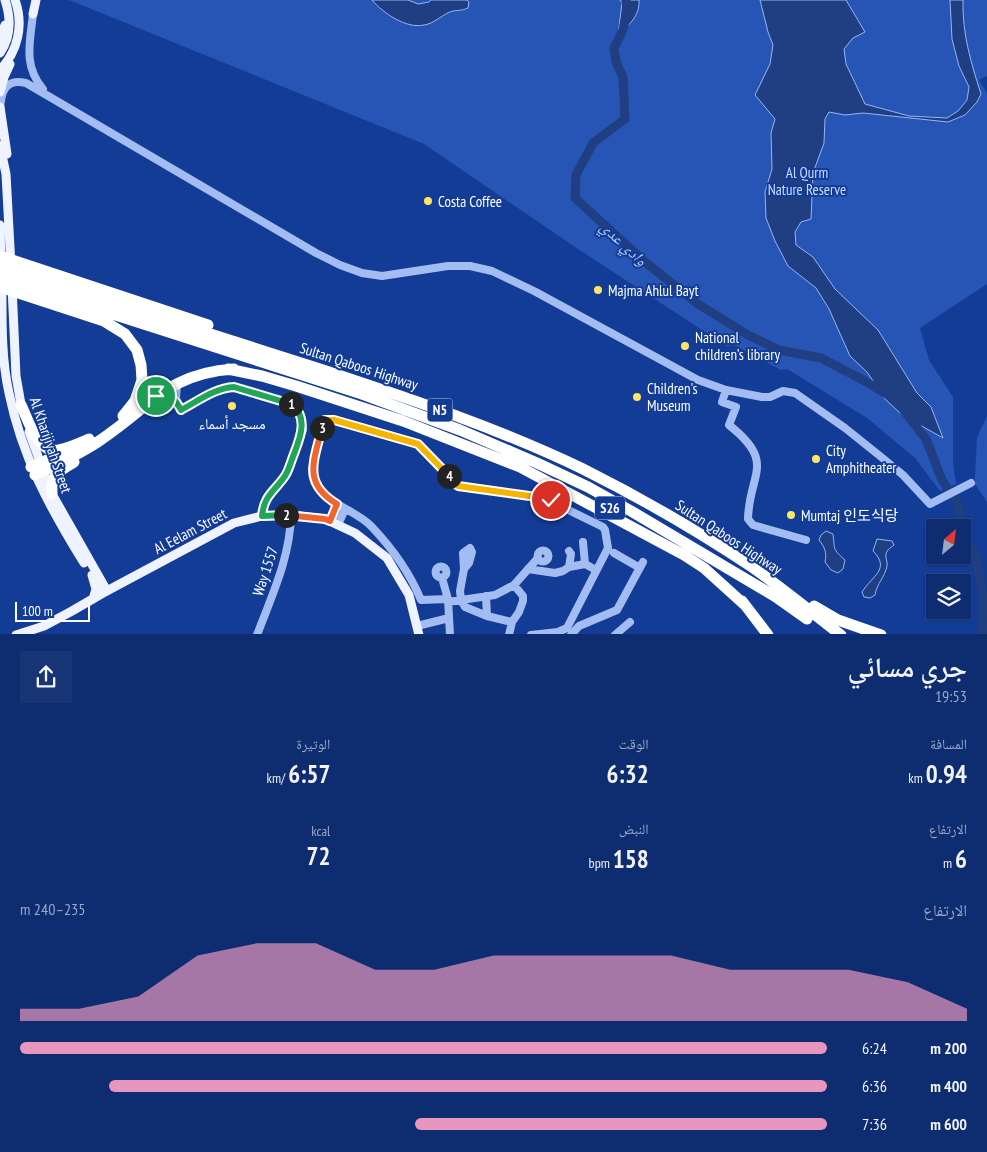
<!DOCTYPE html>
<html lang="ar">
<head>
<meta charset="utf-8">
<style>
	body { margin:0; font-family:"PT Sans Narrow","Noto Naskh Arabic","Noto Sans KR",sans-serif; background:#173575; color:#f1f3f6; direction:rtl; height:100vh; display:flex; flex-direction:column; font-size:19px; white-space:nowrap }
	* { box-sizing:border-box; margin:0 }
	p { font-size:16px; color:#9ba8c3 }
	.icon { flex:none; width:28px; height:28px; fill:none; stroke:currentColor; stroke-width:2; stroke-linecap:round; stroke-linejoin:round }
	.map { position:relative; height:634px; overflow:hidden; direction:ltr }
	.panel { display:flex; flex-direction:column; background:#0e2d70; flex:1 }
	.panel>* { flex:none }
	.needle { width:32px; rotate:28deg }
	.controls { position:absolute; left:926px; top:519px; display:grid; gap:10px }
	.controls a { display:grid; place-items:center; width:45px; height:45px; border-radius:0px; background:#0e2d70; box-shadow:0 1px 4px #0004,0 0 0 1px #2e4983; font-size:25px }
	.scale { position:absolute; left:15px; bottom:12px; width:75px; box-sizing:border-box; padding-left:5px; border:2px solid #fff; border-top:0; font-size:14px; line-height:18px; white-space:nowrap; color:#fff; -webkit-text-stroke:4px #133c96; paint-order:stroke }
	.pin { position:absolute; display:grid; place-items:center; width:42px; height:42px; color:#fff; margin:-21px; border:2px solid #fff; border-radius:50%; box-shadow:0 1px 5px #0007 }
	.km { position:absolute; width:25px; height:25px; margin:-12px; border-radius:50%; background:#222; color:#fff; font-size:14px; line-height:25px; text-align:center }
	.round { display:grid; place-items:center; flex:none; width:52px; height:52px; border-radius:0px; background:#173575 }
	.overview { display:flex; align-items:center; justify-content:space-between; height:85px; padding:0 20px }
	h1 { font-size:28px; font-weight:600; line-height:38px }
	.figures { display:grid; grid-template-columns:repeat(3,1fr); gap:8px; height:85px; padding:5px 20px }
	.figures div { display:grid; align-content:center }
	.figures b { font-size:25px; font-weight:600 }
	.figures small { font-size:14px; font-weight:400 }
	.figures p { font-size:14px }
	.chart { height:140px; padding:10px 20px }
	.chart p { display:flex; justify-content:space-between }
	.chart svg { width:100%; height:90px; margin-top:5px; fill:#e797bd; opacity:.7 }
	ul { padding:0 20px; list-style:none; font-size:16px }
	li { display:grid; grid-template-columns:80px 60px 1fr; align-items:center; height:38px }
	li i { height:12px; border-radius:6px; background:#e797bd }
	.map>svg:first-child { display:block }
</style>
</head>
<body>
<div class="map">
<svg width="987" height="635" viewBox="0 0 987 635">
	<rect width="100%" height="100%" fill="#133c96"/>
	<path fill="#2655b5" d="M69,0H987V76L979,80L987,93V284L920,328L929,360L953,397V462L956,484L940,491L915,458L867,418L787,369L781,370L732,344L728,347L575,247L424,144Z
		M987,416V502L975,484V475L977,437Z"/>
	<path fill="#203e82" stroke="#95b6f6" d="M372,0H408L418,4L429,2L431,0H467L469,2L468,8C461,11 459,10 453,11C444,13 434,24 424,25C406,29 383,13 372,0Z
		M620,0H639C640,16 629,25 618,35L622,3Z
		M760,0H846L865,32L853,38L844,49L846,64L865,104L909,116L947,118L958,111L967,100L969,87L959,66L952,39L950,0H963C962,33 971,63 981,94L977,102L965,115L948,122L863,113L845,115L829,112L825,119L824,143L813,173L811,219L801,222L795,232L796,245L813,257L835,289L878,330L917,393L931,407L943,438L902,415L885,399L867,372L850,356L829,309L816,288L788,266L775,241L766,218L765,192L772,169L771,133L775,119L755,95L770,64L773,45L768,32Z
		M826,531L833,534C835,549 832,549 845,560L843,569L838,573L831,570L825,562C827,552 825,548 819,540L821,535Z
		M877,539L892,541L894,545C891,548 887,549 886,554C885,558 888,562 887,566C885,577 877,583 875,595L870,598L864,597L862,592C872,576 891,569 873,551Z"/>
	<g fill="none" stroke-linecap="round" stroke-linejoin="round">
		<path stroke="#203e82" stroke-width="9" d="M626,0L627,11L623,30L614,48L616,62L623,77L625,119L593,143L576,175L575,198L645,262L698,304L748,335L779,350L821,358L863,380L888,395
			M904,411L926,439L942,480L958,503L961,528
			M962,531L976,556L983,596L982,635"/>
		<path stroke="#a3bdf3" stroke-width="8" d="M33,14C30,42 23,66 43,89
			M0,110C1,92 5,78 26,83L316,253L340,265L362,273L382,276L448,266H470L492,271L534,291L698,380L726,390L762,397H770L783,391L795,393L845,428L880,456L903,475L930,504L971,483
			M177,383L176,399L181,410C198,401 215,388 233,387L290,404L298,411L302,421L303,430L301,436L286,475L264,503L262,516
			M726,390L722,402L736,407L729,425C777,463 749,473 748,519L753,525L806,540
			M330,521L337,505
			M338,525L345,509
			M583,542L585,564
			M537.5 556a5.5 5.5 0 1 1 11 0a5.5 5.5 0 1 1-11 0Z
			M614,553L640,568
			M435.5 572a5.5 5.5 0 1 1 11 0a5.5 5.5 0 1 1-11 0Z
			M569,567L571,554L569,551
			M464,569L463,553L470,548L472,552L469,563L464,569L460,591L461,600L465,607L487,616L512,622
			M528,569L555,573L563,571L569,567L585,564L596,570
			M442,578L448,599L450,635
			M486,596L487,616
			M448,599L421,600C409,571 392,548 371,526C353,507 311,501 312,469L323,425L325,420H334L418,444L458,486L544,498L603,527L605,530L608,548L567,628L558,632L531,635
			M448,602L495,595L514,585L538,558
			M417,626L449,618
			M257,635C272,595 290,558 291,515
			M509,635L512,622L519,612L523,601V596L514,585
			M571,635L579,626L617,610L643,562
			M615,635L630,622"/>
		<path stroke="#eff3ff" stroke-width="9" d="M33,14L36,0
			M0,39L5,25
			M0,53C11,37 11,18 5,0
			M0,70C18,51 24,25 15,0
			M0,92L4,77L10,64
			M0,107L7,154
			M0,146L6,174L11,266
			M0,225L1,263
			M2,283C2,319 1,358 9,393C22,457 50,508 84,563
			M12,286L16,376L22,410
			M29,432L52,494L107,591
			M92,575L96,589L93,599
			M16,635L44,626L72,611L103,593L234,523L262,516L291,515L325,519L355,533L387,558L409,595L419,635"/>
		<path stroke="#fff" stroke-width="11" d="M0,256L208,325
			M0,267C108,302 216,335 323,370C411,399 500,429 583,469C641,498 698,531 752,567C782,588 811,612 841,635
			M0,278L362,394L460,430L537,463L588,487L631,511L776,597L807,619
			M0,287L104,321L125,334L137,350L141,365L142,380L135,401L123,416
			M228,369L262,376L296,386L403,421L520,467L684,555L704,568L746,606
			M21,405C29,421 37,454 59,450C69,448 80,443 89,439
			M31,467L61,454
			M35,475C57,464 81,454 102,439C151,406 169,373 234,369
			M52,494C51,474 58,472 74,462
			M742,601L768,635
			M814,606L838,620L881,635"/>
	</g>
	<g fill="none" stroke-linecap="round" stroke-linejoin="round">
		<defs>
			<path id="split-1" d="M156,396C170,395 175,398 181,410C198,401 215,388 234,387L291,404"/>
			<path id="split-2" d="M286,515L262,516C264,495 274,492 285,476C289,470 291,461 294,454C300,438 309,417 291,404"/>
			<path id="split-3" d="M286,515L325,519L330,521L337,504C302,483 314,461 322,428"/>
			<path id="split-4" d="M322,428L325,420H334L418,444L449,476"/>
			<path id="split-5" d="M449,476L458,486L544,498L551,500"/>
		</defs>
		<use href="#split-1" stroke="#fff" stroke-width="10"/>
		<use href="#split-2" stroke="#fff" stroke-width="10"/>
		<use href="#split-3" stroke="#fff" stroke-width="10"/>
		<use href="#split-4" stroke="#fff" stroke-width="10"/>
		<use href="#split-5" stroke="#fff" stroke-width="10"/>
		<use href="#split-1" stroke="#22a559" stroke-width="6"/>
		<use href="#split-2" stroke="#22a559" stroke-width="6"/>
		<use href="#split-3" stroke="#f0652b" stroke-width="6"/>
		<use href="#split-4" stroke="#f5b400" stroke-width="6"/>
		<use href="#split-5" stroke="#f5b400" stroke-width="6"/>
	</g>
	<g fill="#ffe565" stroke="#133c96" stroke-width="2">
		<circle cx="428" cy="201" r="5"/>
		<circle cx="598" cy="290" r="5"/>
		<circle cx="685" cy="346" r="5"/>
		<circle cx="637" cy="397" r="5"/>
		<circle cx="232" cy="406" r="5"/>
		<circle cx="816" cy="459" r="5"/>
		<circle cx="791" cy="515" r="5"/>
	</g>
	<g text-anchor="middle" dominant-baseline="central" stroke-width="4" stroke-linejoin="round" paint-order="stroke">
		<g fill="#133c96" stroke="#b8c4e0" stroke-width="1">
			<rect x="427.5" y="398.5" width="25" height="23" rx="4"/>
			<rect x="595" y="496.5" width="30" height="23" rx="4"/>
		</g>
		<g font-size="14" font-weight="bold" fill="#fff">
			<text x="440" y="410">N5</text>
			<text x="610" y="508">S26</text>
		</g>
		<g font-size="15" fill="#cbdbfd" stroke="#133c96">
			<text x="807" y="172">Al Qurm<tspan x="807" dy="17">Nature Reserve</tspan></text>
		</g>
		<g font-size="15" fill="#fff" stroke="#133c96" text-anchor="start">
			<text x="438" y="201">Costa Coffee</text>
			<text x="608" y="290">Majma Ahlul Bayt</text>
			<text x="695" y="337">National<tspan x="695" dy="17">children’s library</tspan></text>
			<text x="647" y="388">Children's<tspan x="647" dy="17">Museum</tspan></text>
			<text x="232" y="423" text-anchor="middle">مسجد أسماء</text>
			<text x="826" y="450">City<tspan x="826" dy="17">Amphitheater</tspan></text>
			<text x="801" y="515">Mumtaj 인도식당</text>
		</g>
		<g font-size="15" fill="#fff" stroke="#133c96">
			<text transform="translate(359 366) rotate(18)">Sultan Qaboos Highway</text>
			<text transform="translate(51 445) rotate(71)">Al Kharijiyah Street</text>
			<text transform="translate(190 531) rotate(-28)">Al Eelam Street</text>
			<text transform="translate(729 537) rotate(33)">Sultan Qaboos Highway</text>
			<text transform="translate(265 571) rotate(-72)">Way 1557</text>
		</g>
		<g font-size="16" font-style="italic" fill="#afc8f9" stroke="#133c96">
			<text transform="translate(624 243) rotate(43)">وادي عدي</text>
		</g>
	</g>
</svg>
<div class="controls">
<a><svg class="needle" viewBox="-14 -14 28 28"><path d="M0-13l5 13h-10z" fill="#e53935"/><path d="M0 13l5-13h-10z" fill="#9ba8c3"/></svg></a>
<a><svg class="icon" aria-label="layers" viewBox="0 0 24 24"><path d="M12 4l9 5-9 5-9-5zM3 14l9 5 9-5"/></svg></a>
</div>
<div class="scale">100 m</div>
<div class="pin" style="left:156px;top:396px;background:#1e9e55"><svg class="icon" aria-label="arrive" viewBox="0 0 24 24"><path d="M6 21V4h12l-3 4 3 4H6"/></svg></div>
<div class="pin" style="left:551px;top:500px;background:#d93025"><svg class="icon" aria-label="check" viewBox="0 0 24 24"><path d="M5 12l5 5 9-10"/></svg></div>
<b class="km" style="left:291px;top:404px">1</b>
<b class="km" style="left:286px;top:515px">2</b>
<b class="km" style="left:322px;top:428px">3</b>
<b class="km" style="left:449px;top:476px">4</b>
</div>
<section class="panel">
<div class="overview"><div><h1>جري مسائي</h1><p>19:53</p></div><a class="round"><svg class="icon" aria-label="share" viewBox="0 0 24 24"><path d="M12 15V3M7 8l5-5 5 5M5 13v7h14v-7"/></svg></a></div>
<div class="figures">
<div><p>المسافة</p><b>0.94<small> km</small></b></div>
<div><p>الوقت</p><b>6:32</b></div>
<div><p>الوتيرة</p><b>6:57<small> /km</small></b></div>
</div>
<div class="figures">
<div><p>الارتفاع</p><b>6<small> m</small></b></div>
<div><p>النبض</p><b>158<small> bpm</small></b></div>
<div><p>kcal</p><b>72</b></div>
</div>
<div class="chart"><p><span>الارتفاع</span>235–240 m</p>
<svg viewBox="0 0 160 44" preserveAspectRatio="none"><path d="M0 44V38L10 38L20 32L30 12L40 6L50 6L60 19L70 19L80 12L90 12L100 12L110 12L120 19L130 19L140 19L150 25L160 38V44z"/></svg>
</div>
<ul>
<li><b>200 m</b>6:24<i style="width:100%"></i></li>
<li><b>400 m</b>6:36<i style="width:89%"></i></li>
<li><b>600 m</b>7:36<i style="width:51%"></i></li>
</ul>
</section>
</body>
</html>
